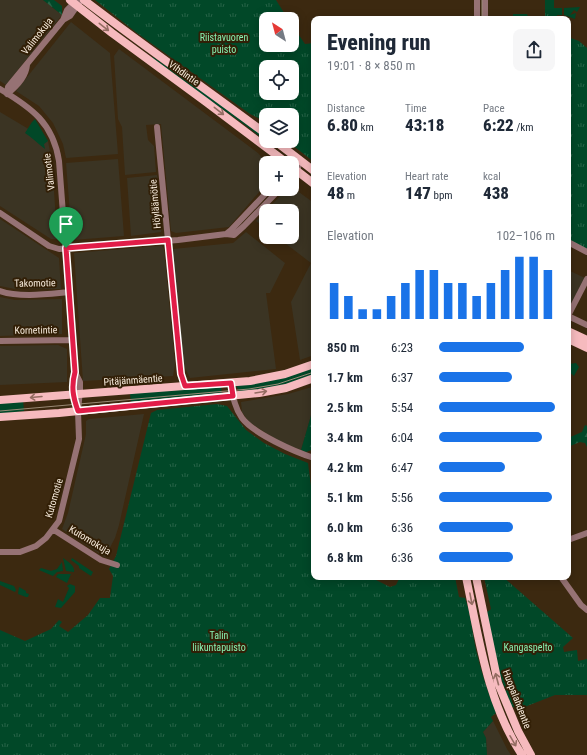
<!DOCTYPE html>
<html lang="en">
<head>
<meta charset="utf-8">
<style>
	body { margin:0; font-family:"Roboto Condensed",sans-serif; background:#f6f6f7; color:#1f2937; height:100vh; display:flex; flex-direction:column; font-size:15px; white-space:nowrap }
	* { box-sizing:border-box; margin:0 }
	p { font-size:13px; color:#747a83 }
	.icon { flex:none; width:22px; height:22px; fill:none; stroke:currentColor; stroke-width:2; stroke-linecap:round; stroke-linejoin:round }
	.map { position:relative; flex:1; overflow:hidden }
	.side { position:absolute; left:311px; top:16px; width:260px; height:564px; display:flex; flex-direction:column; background:#fff; border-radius:8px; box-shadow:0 2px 10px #0003 }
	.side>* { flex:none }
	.needle { width:26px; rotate:324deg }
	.tools { position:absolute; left:259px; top:12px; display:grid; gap:8px }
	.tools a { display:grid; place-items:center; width:40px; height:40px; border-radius:8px; background:#fff; box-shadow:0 2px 10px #0003; font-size:20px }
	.pin { position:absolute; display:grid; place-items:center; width:34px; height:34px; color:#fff; margin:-41px -17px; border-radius:50% 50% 50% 0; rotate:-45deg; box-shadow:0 0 4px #0007 }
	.pin .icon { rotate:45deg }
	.round { display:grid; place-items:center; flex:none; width:42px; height:42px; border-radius:8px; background:#f6f6f7 }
	.summary { display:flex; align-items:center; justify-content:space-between; height:68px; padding:0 16px }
	h1 { font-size:22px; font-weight:800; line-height:30px }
	.metrics { display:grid; grid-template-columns:repeat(3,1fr); gap:6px; height:68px; padding:4px 16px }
	.metrics div { display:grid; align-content:center }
	.metrics b { font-size:17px; font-weight:800 }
	.metrics small { font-size:11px; font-weight:400 }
	.metrics p { font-size:11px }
	.chart { height:112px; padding:8px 16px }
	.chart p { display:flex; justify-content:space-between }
	.chart svg { width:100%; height:72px; margin-top:4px; stroke:#1a73e8; stroke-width:6 }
	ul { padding:0 16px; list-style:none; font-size:13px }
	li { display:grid; grid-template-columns:64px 48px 1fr; align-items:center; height:30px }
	li i { height:10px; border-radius:5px; background:#1a73e8 }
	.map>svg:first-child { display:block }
</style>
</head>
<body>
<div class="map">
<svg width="587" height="755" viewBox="0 0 587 755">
	<defs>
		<pattern id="forest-firs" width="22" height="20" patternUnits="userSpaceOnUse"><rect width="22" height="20" fill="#014828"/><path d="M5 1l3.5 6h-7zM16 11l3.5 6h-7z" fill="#276347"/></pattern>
		<pattern id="park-tufts" width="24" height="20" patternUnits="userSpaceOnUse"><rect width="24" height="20" fill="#014828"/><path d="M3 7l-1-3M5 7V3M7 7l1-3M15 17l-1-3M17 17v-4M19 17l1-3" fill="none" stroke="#276347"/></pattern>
	</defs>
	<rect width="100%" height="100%" fill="#3c2910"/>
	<path fill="#3b3423" d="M0,0H43L62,15L6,85L0,81Z
		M71,22L110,53L118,154L66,158L63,144L53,123L39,106L16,91Z
		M119,49L258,153L267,163L266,184L229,227L176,233L171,231L161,124L146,125L148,140L154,146L156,172L125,175L122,127L118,119L114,56Z
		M0,112L47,140L48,141L52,162L57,235L56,239H51L0,206Z
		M118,159L124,236L73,240L72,239L66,163Z
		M157,175L162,227L161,232L131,236L127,178Z
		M292,187L314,203V355L300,360L291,302L311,263L277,237H292V211H266V229L256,221L286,190L288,192L292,189Z
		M0,219L59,258L61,289H15L0,286Z
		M246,232L285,263L270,293H266L276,369L190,378L183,364L173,249L233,243Z
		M159,246H162L164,249L175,364L173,376L83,381L74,253Z
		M568,270L585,278L568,311Z
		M0,297L15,300L62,299V334L0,336Z
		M58,345L67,349V382L0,385V346Z
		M312,387L314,405L301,450L283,443L266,433L249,422L242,412L241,402L288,394Z
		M144,414L119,525L115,538L105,557L62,529L68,513L86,434V421L89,419Z
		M493,721L507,749L511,755H487L486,738L483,732Z"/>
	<path fill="#014828" d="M549,0H554V8H562V15H557V17L549,18Z
		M580,7L577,12L574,10L570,15L576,13L575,19L564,15V8Z
		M513,14H527L529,19L513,18Z
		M153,57L216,101L266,138V141H270L276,146L275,148L245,125L151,59Z
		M35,119L48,141L44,144L45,149C38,144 33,138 25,133L32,122Z
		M568,360L570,361L569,364L576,363L579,367L574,376L568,371Z
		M314,366V376L282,386L240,392L236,386Z
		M221,386L222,395L131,403L130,393Z
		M23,400L24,411L0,414V402Z
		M63,558C68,562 75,565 74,572L66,571Z
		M72,558L93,572L91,576L79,568V566L71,560Z
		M62,562L63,571L57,572L53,576L39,570L41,568L51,571L57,569Z
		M58,574H71L67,583L56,577Z
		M0,581L14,586L16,590L15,592L0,585Z
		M70,584L75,586V592L61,608L55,607L58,599L63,602L69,588L67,586Z
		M19,587L26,591V593L29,594L28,597H26L18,594Z"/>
	<path fill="url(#forest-firs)" d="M43,0H54L62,6V15Z
		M314,405V449L306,452L301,450Z
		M585,425L587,426V447L585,443L580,442L568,447V438L582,432Z"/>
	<path fill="url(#park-tufts)" fill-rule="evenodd" d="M95,0H276L288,19H266V45H292V25L305,44L314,43V162L287,141H292V115H266V122L250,114L137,33ZM266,67H292V93H266Z
		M545,0H551V19H545Z
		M568,37L579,41L587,48V249L568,240Z
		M217,404L227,406L246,430L264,443L285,454L308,463L314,509V577H370L390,587L396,585L400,577H455L459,597L465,598C471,614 472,632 476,650C481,671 488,693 496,713L491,717L493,721L483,732L486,738L487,755H0V630L25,641L51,629L59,620L62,622L59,626L68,632L88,615L100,598H110L113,576L109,569L116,556L151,413L157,410Z
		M484,577H503L573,638L563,647L564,652L577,650L578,661L587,659V695H555L522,708L518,709L511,706L495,661L487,612L491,609Z"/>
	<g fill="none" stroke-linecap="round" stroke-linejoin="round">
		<path stroke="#967274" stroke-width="6" d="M477,0V19
			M485,0V19
			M63,20L70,16L79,3
			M0,89C32,108 53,123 59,161L75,372C71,387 74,397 78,411
			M7,94L8,87L63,20L67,10L77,0
			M7,94C16,87 26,76 27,65
			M157,127L181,374L185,386
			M292,176L297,171L300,161
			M0,213L49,246L59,249L178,240L226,234L234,235L244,226L280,189
			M226,234L231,230L270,189
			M568,242L587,252
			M0,291C20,298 48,294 70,292
			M568,316L587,279
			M568,316L587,325
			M0,341L73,340
			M231,383C233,395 234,407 242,418C254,434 295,452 314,458
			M54,530L101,560L117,565
			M568,540L587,533
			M0,552H20L36,546L46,538L59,521L79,439L78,411L80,390V382L75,372
			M561,577L581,605L587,610"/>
		<path stroke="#f6babe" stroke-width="8" d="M70,0L112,33L206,102L287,163
			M84,0C144,46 206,89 266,134
			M275,141L314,171
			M292,167L314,184
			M568,331L587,340
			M568,339L587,348
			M0,400L250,381L285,374L314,364
			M0,417L59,413L259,393L286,388L314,378
			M466,577C479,638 487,702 522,755
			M476,577L498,683L518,731L531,755"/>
		<path stroke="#9a8a76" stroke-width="1" d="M482,0V19
			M0,411L249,389L278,384L314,372"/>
	</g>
	<defs><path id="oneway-shaft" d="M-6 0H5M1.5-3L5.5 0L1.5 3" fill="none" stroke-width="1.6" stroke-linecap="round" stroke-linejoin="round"/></defs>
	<g stroke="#946c62">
		<use href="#oneway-shaft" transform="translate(104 27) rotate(38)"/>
		<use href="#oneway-shaft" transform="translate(219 111) rotate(38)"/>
		<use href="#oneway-shaft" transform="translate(261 392) rotate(-9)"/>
		<use href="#oneway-shaft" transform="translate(36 397) rotate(175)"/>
		<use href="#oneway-shaft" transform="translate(471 599) rotate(79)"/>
		<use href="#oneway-shaft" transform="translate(497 679) rotate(-105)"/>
		<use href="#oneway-shaft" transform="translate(513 741) rotate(60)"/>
	</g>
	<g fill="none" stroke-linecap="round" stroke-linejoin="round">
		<defs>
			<path id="route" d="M168,240L181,374L185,386L231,383L233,396L78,411C73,397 71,387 75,372L66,248Z"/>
		</defs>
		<use href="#route" stroke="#fff" stroke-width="8"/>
		<use href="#route" stroke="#e11d48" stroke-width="5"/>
	</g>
	<g text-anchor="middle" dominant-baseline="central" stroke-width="4" stroke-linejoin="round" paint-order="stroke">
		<g font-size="10" fill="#f7ebdc" stroke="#321f06">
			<text transform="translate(37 36) rotate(-52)">Valimokuja</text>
			<text transform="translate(184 73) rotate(35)">Vihdintie</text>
			<text transform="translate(49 172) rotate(-97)">Valimotie</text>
			<text transform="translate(155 204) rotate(-95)">Höyläämötie</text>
			<text transform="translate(35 283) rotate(-1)">Takomotie</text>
			<text transform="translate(36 330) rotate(-1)">Kornetintie</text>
			<text transform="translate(133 380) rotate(-4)">Pitäjänmäentie</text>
			<text transform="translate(54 498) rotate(-74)">Kutomotie</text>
			<text transform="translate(90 540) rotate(31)">Kutomokuja</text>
			<text transform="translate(517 699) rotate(69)">Huopalahdentie</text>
		</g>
		<g font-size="10" fill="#88f0b1" stroke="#321f06">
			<text x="224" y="37">Riistavuoren<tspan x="224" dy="12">puisto</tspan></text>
			<text x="219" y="635">Talin<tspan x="219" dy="12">liikuntapuisto</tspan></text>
			<text x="528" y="647">Kangaspelto</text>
		</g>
	</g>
</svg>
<div class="tools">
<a><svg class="needle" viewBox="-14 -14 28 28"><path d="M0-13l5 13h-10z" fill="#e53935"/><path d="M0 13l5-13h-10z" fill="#747a83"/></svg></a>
<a><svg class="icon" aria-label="locate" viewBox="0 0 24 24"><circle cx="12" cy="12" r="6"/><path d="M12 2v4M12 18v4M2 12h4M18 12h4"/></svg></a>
<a><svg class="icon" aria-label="layers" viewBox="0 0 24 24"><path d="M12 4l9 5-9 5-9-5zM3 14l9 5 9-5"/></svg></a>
<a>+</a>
<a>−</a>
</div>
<div class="pin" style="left:66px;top:248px;background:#1e9e55"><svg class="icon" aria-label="arrive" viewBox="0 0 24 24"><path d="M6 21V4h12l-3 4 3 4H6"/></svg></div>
<section class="side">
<div class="summary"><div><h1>Evening run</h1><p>19:01 · 8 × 850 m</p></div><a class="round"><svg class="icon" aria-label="share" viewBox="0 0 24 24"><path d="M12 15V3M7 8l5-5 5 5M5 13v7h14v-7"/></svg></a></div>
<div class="metrics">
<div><p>Distance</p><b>6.80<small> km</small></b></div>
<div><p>Time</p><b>43:18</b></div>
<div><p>Pace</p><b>6:22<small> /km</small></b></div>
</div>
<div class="metrics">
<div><p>Elevation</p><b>48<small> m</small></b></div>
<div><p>Heart rate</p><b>147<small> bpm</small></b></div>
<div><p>kcal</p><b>438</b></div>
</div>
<div class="chart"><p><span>Elevation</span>102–106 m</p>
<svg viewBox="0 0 160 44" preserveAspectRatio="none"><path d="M5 44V22M15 44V30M25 44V38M35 44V38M45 44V30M55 44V22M65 44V14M75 44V14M85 44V22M95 44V22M105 44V30M115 44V22M125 44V14M135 44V6M145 44V6M155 44V14"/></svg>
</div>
<ul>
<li><b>850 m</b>6:23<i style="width:73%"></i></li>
<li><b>1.7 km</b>6:37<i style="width:63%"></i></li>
<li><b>2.5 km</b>5:54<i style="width:100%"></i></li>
<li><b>3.4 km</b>6:04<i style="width:89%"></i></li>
<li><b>4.2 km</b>6:47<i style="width:57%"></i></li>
<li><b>5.1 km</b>5:56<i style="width:97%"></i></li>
<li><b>6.0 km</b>6:36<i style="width:64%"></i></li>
<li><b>6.8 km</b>6:36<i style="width:64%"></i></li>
</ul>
</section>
</div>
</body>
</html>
